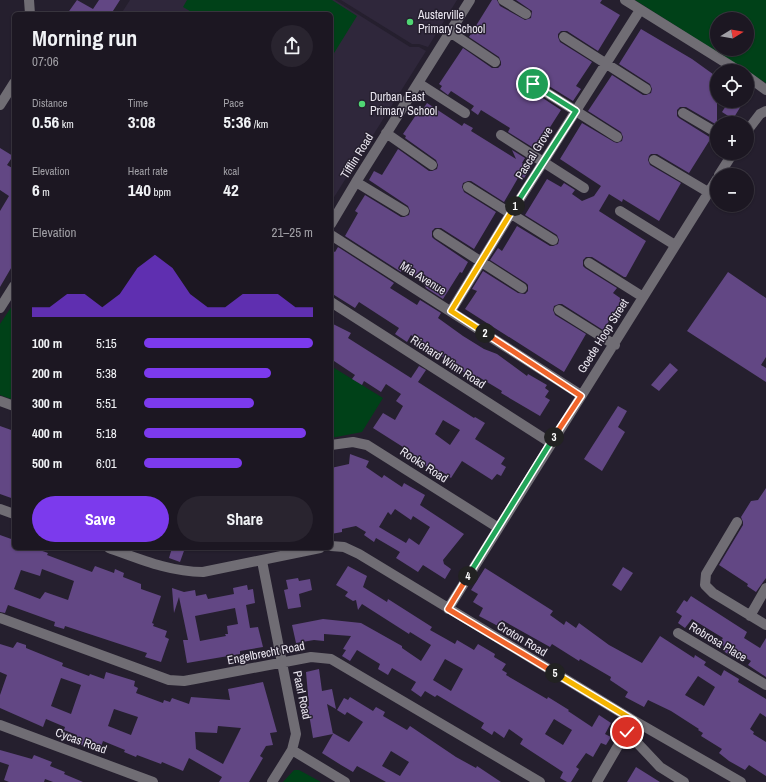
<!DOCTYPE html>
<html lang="en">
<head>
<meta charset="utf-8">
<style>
	body { margin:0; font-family:"Archivo Narrow",sans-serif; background:#29242f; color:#f1f3f6; height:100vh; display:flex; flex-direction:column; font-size:15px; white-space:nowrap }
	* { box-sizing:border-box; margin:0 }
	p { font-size:13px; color:#a09fa5 }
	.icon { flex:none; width:22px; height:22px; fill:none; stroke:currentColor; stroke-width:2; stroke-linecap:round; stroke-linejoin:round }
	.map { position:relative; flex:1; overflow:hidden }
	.sheet { position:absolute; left:12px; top:12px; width:321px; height:538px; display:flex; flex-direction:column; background:#1c1722; border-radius:6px; box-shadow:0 1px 3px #0004,0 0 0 1px #3a3640 }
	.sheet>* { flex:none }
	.needle { width:26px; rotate:79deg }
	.buttons { position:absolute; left:710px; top:12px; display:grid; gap:8px }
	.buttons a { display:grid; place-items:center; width:44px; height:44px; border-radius:50%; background:#1c1722; box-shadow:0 1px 3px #0004,0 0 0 1px #3a3640; font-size:20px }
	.pin { position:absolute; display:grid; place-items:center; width:34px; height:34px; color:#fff; margin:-17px; border:2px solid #fff; border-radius:50%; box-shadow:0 1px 4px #0007 }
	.km { position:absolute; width:20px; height:20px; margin:-10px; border-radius:50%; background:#222; color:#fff; font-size:11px; line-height:20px; text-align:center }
	.round { display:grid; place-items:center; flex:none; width:42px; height:42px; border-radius:21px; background:#29242f }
	.summary { display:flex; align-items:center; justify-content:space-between; height:68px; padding:0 20px }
	h1 { font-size:22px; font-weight:700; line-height:30px }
	.figures { display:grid; grid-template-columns:repeat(3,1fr); gap:6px; height:68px; padding:4px 20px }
	.figures div { display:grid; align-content:center }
	.figures b { font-size:17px; font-weight:700 }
	.figures small { font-size:11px; font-weight:400 }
	.figures p { font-size:11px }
	.chart { height:112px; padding:8px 20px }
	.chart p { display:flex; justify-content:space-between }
	.chart svg { width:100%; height:72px; margin-top:4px; fill:#7c3aed; opacity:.7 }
	.button { display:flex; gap:8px; margin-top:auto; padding:8px 20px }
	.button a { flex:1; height:46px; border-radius:24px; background:#7c3aed; color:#fff; font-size:16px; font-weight:700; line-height:46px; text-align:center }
	.button a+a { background:#29242f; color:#f1f3f6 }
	ul { padding:0 20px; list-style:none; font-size:13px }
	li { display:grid; grid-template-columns:64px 48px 1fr; align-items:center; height:30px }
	li i { height:10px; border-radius:5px; background:#7c3aed }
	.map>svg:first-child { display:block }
</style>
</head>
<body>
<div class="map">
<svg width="766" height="782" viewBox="0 0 766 782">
	<rect width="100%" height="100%" fill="#251f2e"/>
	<path fill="#2f273b" d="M130,0H335L410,47H419L426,51L331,202V14H121Z
		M341,0H457L428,47L419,44H412Z"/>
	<path fill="#004118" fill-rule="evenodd" d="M187,0H332L357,16L331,58V14H195L183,7Z
		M635,0H766V83ZM717,19H747V49H717Z
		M14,303V400L0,395V324Z
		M331,366L383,398L362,432L331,438Z
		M294,770H299L321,782H283Z"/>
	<path fill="#624784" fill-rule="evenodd" d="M77,0L93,9L99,0H120L111,14H67Z
		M492,0H497L500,6L525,20L531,18L532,11L516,0H602L600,3L620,15L598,51L567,31H561L558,34V37L560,42L592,62L576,86L581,89L573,101L536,78H533L528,80L527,84L529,89L561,110L538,146L534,143L532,147L508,132L510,128L481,110L478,115L471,110L474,106L451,91L448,95L440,89L442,86L439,84L463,48L492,68H498L501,65V62L499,57L469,37Z
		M641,29L692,59L717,77V125L686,107H680L677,110V116L679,118L711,138L689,173L657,154H651L649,156L648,160L650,165L681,183L659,221L623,199L622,202L609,194L599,211L646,241L626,277H624L592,257H586L583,260V266L585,268L617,288L613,293L623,300L603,330L562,304H559L554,306L553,310L555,315L586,334L564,372L465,309L477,291L472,289L483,271L518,293L525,294L528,291V285L526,283L490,260L498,248L502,251L517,226L550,246H553L558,244L559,240L557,235L525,215L547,179L561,187L564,183L575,190L572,194L582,201L594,196L601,186L560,159L582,123L614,142L617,143L622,141L623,137L621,132L588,111L612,75L643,95H646L651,93L652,89L650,84L619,64Z
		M729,101H744L733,119L722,112Z
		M427,103L462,126L464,123L473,128L471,131L516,159L512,150L525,158L522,163L531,168L522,181L518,178L504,202L471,181H468L463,183L462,187L464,192L496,212L474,249L441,228H435L432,231V237L434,239L468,262L462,273L460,272L443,299L426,288L424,284L415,277L402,269L401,272L345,236L358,213L355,211L365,195L401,217H404L409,215L410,211L408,206L369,180L374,171L382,175L398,149L429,171H432L437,169L438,165L436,160L405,138L406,136L403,134L416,115L413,113L418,106L423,109Z
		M0,148L13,156L7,165L14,169V263L0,287V211L9,196L0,190Z
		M338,247L394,283L390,288L417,305L420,300L441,313L438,318L463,336L484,349L497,354L527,376L528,374L547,385L545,388L549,391L545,397L550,400L540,416L501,393L502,391L477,376L474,381L467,377L468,375L411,335L407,342L395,334L399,328L359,302L355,308L331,293V250L335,252Z
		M728,272L766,298V357L761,365L766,368V382L687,331Z
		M331,323L351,333L348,338L411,378L419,366L426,370L418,382L474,418L475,417L485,423L475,439L505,458L501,464L506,467L501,476L497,474L492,480L462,461L451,478L441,471L439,475L412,457L414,454L373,428L383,413L395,420L403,406L396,401L401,394L386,384L381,392L364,381L362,385L352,379L355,375L331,359ZM443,420L460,430L450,445L435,434Z
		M670,363L678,370L659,391L651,385Z
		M618,406L627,411L618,427L625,432L602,471L584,459Z
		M0,426L14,431V499L0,494Z
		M350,454L369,461L366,467L382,478L384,475L402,487L404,483L425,495L420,505L464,534L443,560L444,564L451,569L445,579L423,565L418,572L396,558L400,552L376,538L374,542L364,535L366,532L356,526L342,529V532L331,534V468L349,464ZM395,509L411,520L413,516L430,527L419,545L409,538L406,543L379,527L388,512L391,515Z
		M766,488V578L756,592L747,586L748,584L719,565L743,525V522L741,517L751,501L758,500Z
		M0,535L14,540V548H34L48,553L47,555L92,572L95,566L114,573L115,569L124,573L123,577L141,584V589L161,596L152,623L154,624L153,626L167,631L165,637L169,639L161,662L145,657L147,653L65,626L64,629L54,626L55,622L8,605L5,613L0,612ZM42,569L74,581L68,600L45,592L40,599L14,589L21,570L40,576Z
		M172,548H185L180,562L169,558Z
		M348,566L367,576L363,587L387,602L388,599L432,627L430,630L455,644L457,640L474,650L478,644L495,654L494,657L506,664L502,670L507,673L506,675L547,699L548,697L569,710L568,711L592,727L599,715L611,723L605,734L611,737L606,745L601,743L593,757L586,753L576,767L579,769L571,782H567L560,778L563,772L520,744L523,739L509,729L504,738L494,731L492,735L481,728L484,723L437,695L435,697L425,691L421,697L411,690L416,682L392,668L388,675L378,669L380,664L357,650L350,661L342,656L346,650L343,649L351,636L324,634V641L314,640L296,643L292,625L323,619L361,623L402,646V648L421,661L431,645L410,632L409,634L362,604L358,610L356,600L353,601L345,596L348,592L336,585ZM445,659L463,669L451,691L433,680ZM554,719L572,730L563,745L545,734Z
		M623,567L633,573L621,591L612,585Z
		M485,568L553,611L550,615L564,625L566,621L576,628L579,623L609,645L642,663L660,636L694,658L695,655L706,662L704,665L721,676L724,670L739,679L738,682L766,699V717L760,713L750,729L754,732L753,734L766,742V776L749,765L745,770L729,761L719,753L722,749L701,736L703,733L698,730L699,729L671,711L648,700L644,707L625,697L628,692L610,680L611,677L580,659L579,661L552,644L550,647L502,620L498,626L479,616L483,608L473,602L478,594L471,590ZM698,676L715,687L704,706L685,695Z
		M298,578L299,581L310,579L312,590L299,594L301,607L288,609L284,590L288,589L286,580Z
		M247,585L248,590L253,589L255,603L246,605L250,628L258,627L263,647L240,651V654L187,663L183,640H188L179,597L174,613L172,588L184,592L195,590L196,596L206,594L208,599L234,594L233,588ZM235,608L238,624L227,626L228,634H225L226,636L200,641L195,616Z
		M691,596L747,632L744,638L760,648L766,638V677L748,665L751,661L736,652L732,657L722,650L724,646L719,643L723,638L692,619L685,628L678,623L682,616L676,612L684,600L687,602Z
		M17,642L26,645V648L63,663L62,666L89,676L90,674L104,679L106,672L135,681L134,686L138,688L136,693L163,703L164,700L170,702L172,698L189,704L191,697L230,700L228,689L263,682L277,732L270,733L273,745L266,746L260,756L263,758L249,782H219L222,777L189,758L183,771L162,762L161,764L137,755L136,757L124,752L125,750L103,741L99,752L86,747L74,742L77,735L64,730L65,727L46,719L43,727L0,708V695L7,675L0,672V644L13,648ZM61,678L81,685L71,714L51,706ZM114,709L138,717L131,735L108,726ZM218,726L241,728L223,764L196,749L195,732L217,733Z
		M319,669L322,691L332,689L336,709L327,704L333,734V733L349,742L363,722L347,712L345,715L337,710L344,698L348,700L350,697L373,711L376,707L385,712L383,716L407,730L410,726L456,757L476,768L477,766L501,782H386L357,766L353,772L341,765L322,753L333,734L313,738L309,714L302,715L301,707L309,706L306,672ZM391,751L409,762L400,776L382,766Z
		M0,750L32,759L34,755L52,762L50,766L65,772L64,774L83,782H53L45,779L44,782H9L4,780L9,765L0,762Z
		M636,767L660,782H627Z"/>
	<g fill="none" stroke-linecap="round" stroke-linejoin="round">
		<path stroke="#706d74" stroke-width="10" d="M29,0L30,14
			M503,0L526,14
			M625,0L739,71
			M450,32L495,62
			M564,37L646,89
			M747,76L766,90
			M418,83L465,113
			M533,84L617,137
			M0,105L14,83
			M683,113L717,133
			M747,131L760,114L766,111
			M386,133L432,165
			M501,135L584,188
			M654,160L708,192
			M719,175L733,153
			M356,182L404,211
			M468,187L553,240
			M620,211L675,245
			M331,224L356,182L470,0
			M438,234L522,288
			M331,235L581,395
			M589,263L643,297
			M331,302L551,443
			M0,308L14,286
			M559,310L615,345
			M451,311L511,213L640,10
			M0,401L14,406
			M331,445L353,442L367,445L497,527
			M0,509L14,514
			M737,522L706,574L705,585L713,593L766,625
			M331,546L344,547L359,554L633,720L741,782
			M109,548C140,559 170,572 203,572L320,548
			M262,561L296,734L292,750L272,782
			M448,609L717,179
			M750,616L766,588
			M0,618L169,680L184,681L195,679L311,657L331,659L540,782
			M678,633L766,685
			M0,725L153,782
			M627,732L660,767L684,782
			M292,750L345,782
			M597,782L629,727"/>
	</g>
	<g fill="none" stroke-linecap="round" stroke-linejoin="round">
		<defs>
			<path id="split-1" d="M515,206L576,111L533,84"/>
			<path id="split-2" d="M485,333L451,311L515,206"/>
			<path id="split-3" d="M485,333L581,396L554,437"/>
			<path id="split-4" d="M468,576L554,437"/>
			<path id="split-5" d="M468,576L448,609L555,673"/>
			<path id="split-6" d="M555,673L633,720L627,732"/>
		</defs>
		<use href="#split-1" stroke="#fff" stroke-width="8"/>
		<use href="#split-2" stroke="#fff" stroke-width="8"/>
		<use href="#split-3" stroke="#fff" stroke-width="8"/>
		<use href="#split-4" stroke="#fff" stroke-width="8"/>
		<use href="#split-5" stroke="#fff" stroke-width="8"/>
		<use href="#split-6" stroke="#fff" stroke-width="8"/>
		<use href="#split-1" stroke="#22a559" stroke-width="5"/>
		<use href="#split-2" stroke="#f5b400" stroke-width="5"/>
		<use href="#split-3" stroke="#f0652b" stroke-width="5"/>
		<use href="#split-4" stroke="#22a559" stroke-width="5"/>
		<use href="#split-5" stroke="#f0652b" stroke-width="5"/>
		<use href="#split-6" stroke="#f5b400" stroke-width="5"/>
	</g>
	<g fill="#50d674" stroke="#251f2e" stroke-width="1.5">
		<circle cx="410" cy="22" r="4"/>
		<circle cx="362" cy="104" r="4"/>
	</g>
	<g text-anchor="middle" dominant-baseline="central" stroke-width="3" stroke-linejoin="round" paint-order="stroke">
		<g font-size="12" fill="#ebe7f1" stroke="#251f2e" text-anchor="start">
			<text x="418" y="15">Austerville<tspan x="418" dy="14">Primary School</tspan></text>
			<text x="370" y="97">Durban East<tspan x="370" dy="14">Primary School</tspan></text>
		</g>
		<g font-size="12" fill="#ebe7f1" stroke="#251f2e">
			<text transform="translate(534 153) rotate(-58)">Pascal Grove</text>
			<text transform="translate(357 156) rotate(-58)">Tifflin Road</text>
			<text transform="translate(423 278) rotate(32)">Mia Avenue</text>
			<text transform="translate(603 336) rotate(-58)">Goede Hoop Street</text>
			<text transform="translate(448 362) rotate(33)">Richard Winn Road</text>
			<text transform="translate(424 465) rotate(33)">Rooks Road</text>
			<text transform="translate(522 639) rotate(31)">Croton Road</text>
			<text transform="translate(718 642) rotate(31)">Robrosa Place</text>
			<text transform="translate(266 653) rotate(-11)">Engelbrecht Road</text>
			<text transform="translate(302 695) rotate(78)">Paarl Road</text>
			<text transform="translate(81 741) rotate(20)">Cycas Road</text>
		</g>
	</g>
</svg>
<div class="buttons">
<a><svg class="needle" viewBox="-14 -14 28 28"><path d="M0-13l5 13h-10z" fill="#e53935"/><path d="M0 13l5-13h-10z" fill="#a09fa5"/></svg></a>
<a><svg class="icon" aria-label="locate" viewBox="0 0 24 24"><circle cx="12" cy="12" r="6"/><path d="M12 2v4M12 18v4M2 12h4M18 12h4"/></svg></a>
<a>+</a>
<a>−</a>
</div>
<div class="pin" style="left:533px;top:84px;background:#1e9e55"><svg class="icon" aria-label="arrive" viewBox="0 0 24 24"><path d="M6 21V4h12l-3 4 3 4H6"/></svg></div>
<div class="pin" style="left:627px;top:732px;background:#d93025"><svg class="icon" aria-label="check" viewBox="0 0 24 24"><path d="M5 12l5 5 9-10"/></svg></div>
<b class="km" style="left:515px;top:206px">1</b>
<b class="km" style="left:485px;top:333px">2</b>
<b class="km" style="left:554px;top:437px">3</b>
<b class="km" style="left:468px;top:576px">4</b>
<b class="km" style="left:555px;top:673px">5</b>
<section class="sheet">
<div class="summary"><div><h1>Morning run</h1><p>07:06</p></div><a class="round"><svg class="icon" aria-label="share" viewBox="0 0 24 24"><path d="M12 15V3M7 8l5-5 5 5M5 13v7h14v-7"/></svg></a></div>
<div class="figures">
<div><p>Distance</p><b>0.56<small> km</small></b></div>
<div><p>Time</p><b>3:08</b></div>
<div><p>Pace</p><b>5:36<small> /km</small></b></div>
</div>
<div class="figures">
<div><p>Elevation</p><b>6<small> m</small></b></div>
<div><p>Heart rate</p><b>140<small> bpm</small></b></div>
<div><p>kcal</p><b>42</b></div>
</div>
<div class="chart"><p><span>Elevation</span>21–25 m</p>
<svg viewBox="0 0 160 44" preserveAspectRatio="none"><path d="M0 44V38L10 38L20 30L30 30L40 38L50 30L60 14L70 6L80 14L90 30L100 38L110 38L120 30L130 30L140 30L150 38L160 38V44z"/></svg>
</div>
<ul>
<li><b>100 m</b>5:15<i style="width:100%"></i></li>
<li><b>200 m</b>5:38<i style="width:75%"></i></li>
<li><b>300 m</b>5:51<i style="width:65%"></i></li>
<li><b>400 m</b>5:18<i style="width:96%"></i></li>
<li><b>500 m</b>6:01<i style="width:58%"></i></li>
</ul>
<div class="button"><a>Save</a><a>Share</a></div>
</section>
</div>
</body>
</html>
